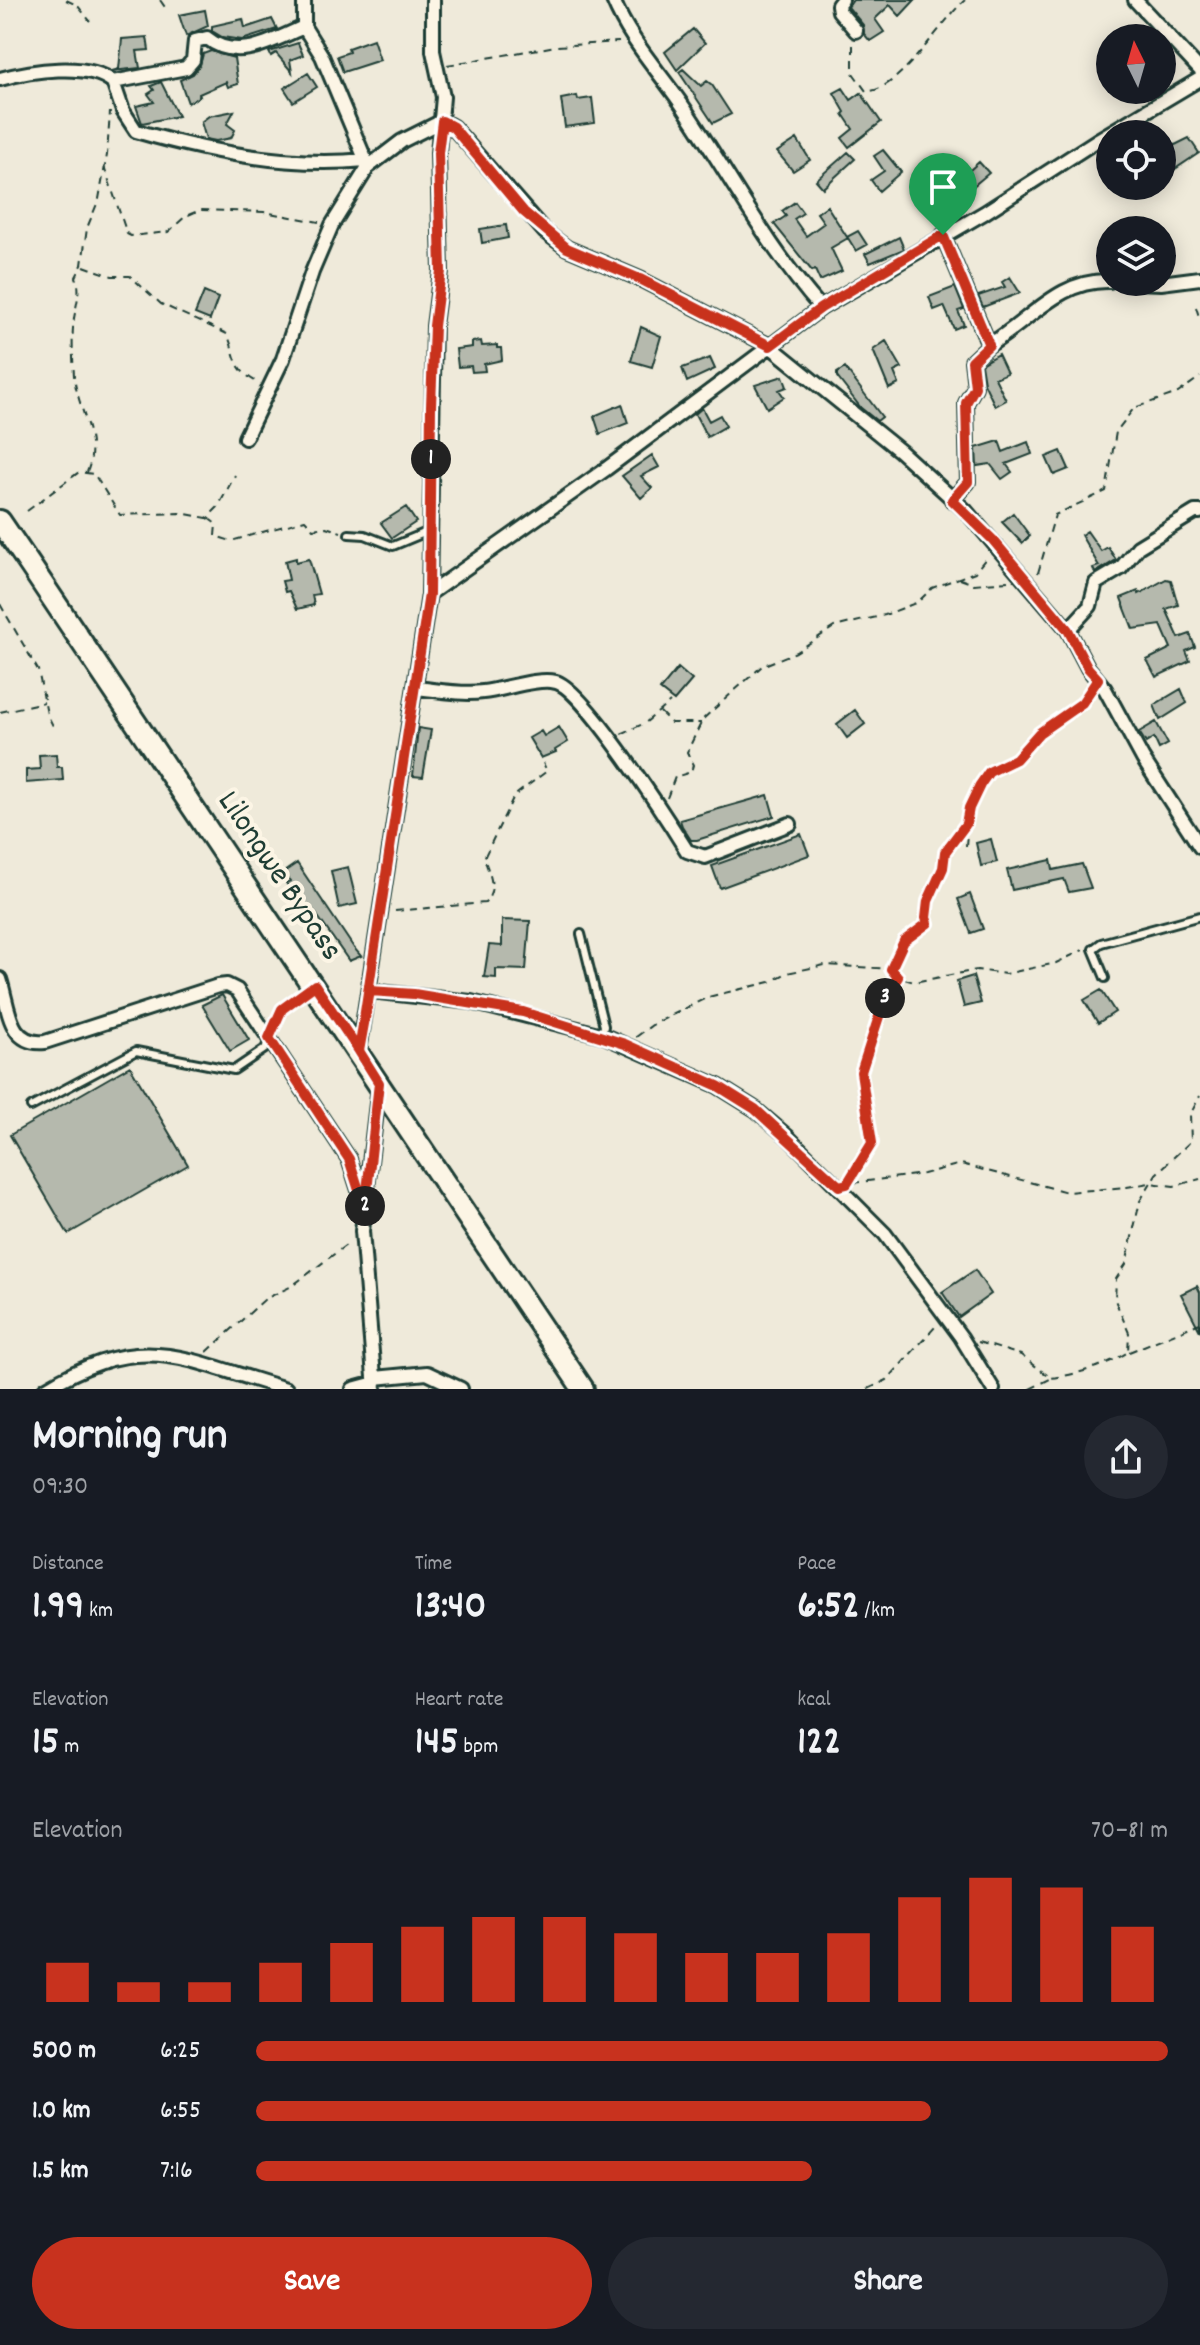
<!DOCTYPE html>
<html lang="en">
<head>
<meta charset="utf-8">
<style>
	body { margin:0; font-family:Dekko,sans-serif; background:#242831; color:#f1f3f6; height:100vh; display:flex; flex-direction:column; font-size:30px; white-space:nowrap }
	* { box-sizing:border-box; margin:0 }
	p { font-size:26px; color:#9ea1a6 }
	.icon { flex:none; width:44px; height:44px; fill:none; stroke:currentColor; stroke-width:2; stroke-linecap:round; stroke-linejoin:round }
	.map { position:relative; height:1389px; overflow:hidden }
	.side { display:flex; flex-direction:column; background:#171b24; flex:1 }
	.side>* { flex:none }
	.needle { width:52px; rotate:355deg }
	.tools { position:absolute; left:1096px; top:24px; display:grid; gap:16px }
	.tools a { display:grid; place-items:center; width:80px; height:80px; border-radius:50%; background:#171b24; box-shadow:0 4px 20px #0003; font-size:40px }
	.pin { position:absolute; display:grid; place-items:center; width:68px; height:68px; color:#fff; margin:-82px -34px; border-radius:50% 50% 50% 0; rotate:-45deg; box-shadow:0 0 8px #0007 }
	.pin .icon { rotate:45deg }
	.km { position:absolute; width:40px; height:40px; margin:-20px; border-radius:50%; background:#222; color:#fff; font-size:22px; line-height:40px; text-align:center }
	.round { display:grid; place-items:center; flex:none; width:84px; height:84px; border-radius:42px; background:#242831 }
	.headline { display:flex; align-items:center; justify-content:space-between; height:136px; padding:0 32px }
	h1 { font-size:44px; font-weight:700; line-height:60px }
	.figures { display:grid; grid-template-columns:repeat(3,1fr); gap:12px; height:136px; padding:8px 32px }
	.figures div { display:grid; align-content:center }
	.figures b { font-size:40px; font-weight:700 }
	.figures small { font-size:22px; font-weight:400 }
	.figures p { font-size:22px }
	.chart { height:224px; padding:16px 32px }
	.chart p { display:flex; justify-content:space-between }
	.chart svg { width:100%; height:144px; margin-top:8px; stroke:#c8321e; stroke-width:6 }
	.action { display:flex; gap:16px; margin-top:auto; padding:16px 32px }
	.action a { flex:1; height:92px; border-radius:48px; background:#c8321e; color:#fff; font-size:32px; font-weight:700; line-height:92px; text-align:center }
	.action a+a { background:#242831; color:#f1f3f6 }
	ul { padding:0 32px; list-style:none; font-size:26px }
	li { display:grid; grid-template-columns:128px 96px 1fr; align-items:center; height:60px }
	li i { height:20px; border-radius:10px; background:#c8321e }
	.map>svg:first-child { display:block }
</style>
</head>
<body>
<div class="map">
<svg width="1200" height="1389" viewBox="0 0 1200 1389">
	<rect width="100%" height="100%" fill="#efeada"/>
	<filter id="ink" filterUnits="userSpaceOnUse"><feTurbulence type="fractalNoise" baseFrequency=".0125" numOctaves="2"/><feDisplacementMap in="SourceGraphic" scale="16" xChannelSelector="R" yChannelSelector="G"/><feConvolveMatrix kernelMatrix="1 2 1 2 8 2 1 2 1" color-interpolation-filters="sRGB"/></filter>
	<g filter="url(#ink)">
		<path fill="#b5b9ad" stroke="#1f3d34" stroke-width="2" d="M853,0H915L900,16L890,5L875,19L884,32L870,41L864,34L863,25L848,7Z
			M205,10L208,26L186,36L179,15Z
			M243,19L245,28L272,19L277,29L242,40L222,37L212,31V26Z
			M693,29L705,43L677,70L665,52Z
			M147,37L149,50L137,51L140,68L112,71L119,69L122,39Z
			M373,39L380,60L343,72L337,56L349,52L348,48Z
			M298,43L303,55L290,60L292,72L276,53L271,56L269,52Z
			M211,51L234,58L238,84L228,87L226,82L199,94L200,96L188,103L180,80L193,74L200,65L203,54Z
			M683,69L701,86L707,81L712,85L731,114L713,123L679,72Z
			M308,73L317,87L293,102L284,88Z
			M161,82L178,116L142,123L136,106L154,102L148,94L154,90L151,86Z
			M843,88L851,100L861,93L881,122L849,147L842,138L853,129L843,114L845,112L834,93Z
			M577,96L578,100L592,98L595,123L565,127L561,99Z
			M234,111L227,124L235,130L231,138L216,141L206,139L201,122L209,116Z
			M1189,138L1199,153L1172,171L1168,165L1162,169V156L1167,153L1165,150Z
			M797,139L810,160L793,171L777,152Z
			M883,150L901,172L879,191L871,180L884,171L874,156Z
			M848,152L855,159L823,188L816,180Z
			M979,162L989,173L972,187L963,176Z
			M795,202L803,213L794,219L806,236L824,223L817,213L827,206L847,237L858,231L867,245L856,251L848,238L831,248L842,271L820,281L815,270L812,271L774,224L786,216L782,211Z
			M506,225L508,238L482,243L480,229Z
			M899,237L904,249L870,263L865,254Z
			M1010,277L1020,293L983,307L978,296L1005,287L1002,282Z
			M955,287L964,309L958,311L964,325L954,329L944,306L934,310L929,297Z
			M204,292L218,298L210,320L195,314Z
			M641,327L661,336L652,367L631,361Z
			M481,341L482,346L497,345V348H501L502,360L484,364L485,371L472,372L471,366L458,367L456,349L472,347V342Z
			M886,341L902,368L894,372L899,384L889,389L873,350Z
			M998,354L1007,373L995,378L1006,400L995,406L984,383L981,364Z
			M710,358L715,369L687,382L682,368Z
			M845,368L882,417L877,421L861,408L837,377V373Z
			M783,376L787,387L779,390L784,397L767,408L755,385Z
			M622,404L628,423L600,434L594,416Z
			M702,408L709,421L720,415L726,426L707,437L695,414Z
			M999,441L1003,452L1028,442L1032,454L1006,464L1012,472L1002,479L990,464L977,466L976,448Z
			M1061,451L1069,469L1054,475L1046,457Z
			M652,455L659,467L641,476L652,488L641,498L622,476Z
			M406,507L416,522L392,538L381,523Z
			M1013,513L1030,536L1022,543L1002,522Z
			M1087,531L1101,551L1108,547L1116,560L1095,573L1093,568L1099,566L1081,535Z
			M296,558V562L309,559L319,594L312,595L314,605L297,609L289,591L285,592L282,581L289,580L285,561Z
			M1166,579L1171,580L1178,605L1166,609L1179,638L1190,634L1195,647L1186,651L1190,661L1156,677L1147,660L1171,648L1161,625L1133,629L1121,598L1138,591L1139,594Z
			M678,668L692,680L674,701L660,690Z
			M1181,689L1187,703L1160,720L1154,705Z
			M855,710L865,724L847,738L837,724Z
			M1156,722L1168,744L1159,749L1154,738L1146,743L1139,732Z
			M559,727L568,742L555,750L556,752L541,758L529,738L541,731L544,736Z
			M418,728L431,730L423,777L413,776Z
			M56,754L57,767H62L63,780L26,783V770L40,769L39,755Z
			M768,795L774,816L697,840H691L682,826L680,820Z
			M801,834L809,855L720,888L712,866Z
			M991,839L997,862L981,866L976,843Z
			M1051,860L1053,870L1082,864L1091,888L1069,892L1064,879L1012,890L1007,870Z
			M297,863L354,948L361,956L349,961L314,911L308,915L286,883L290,881L284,872Z
			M348,867L357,904L339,908L331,871Z
			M970,894L983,929L971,933L958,899Z
			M502,920L530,921L526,970L496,969V978L484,977L489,945L502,946Z
			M973,976L981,1003L964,1007L957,981Z
			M1101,990L1115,1012L1098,1023L1084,1000Z
			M222,995L249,1040L230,1051L202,1005Z
			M130,1066L188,1165L68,1234L10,1135Z
			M975,1270L991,1294L959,1317L942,1292Z
			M1197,1286L1200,1292V1331L1181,1294Z"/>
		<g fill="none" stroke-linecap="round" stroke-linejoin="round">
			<defs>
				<path id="lane" d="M349,534L365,535L393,546L429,531
					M581,934L604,1026L602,1035
					M1105,978L1093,949L1101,943L1200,916
					M31,1107L136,1051L234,1070L265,1049L282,1009L312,987"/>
				<path id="street" d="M304,0V27L322,56L368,166
					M613,0C629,39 656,68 680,102C727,170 766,246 821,308
					M842,0L838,5L839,11L856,31
					M1135,0L1200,70
					M0,79C29,71 88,61 113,82L123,111L136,131C208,152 290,168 365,160
					M113,82L186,68L193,60L195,41L207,38C237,63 273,40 304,27
					M442,121L453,127L545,232L567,248L640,279L770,346L900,451L966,511L1068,630L1088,668L1105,689L1143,759L1200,847
					M943,235L989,345L972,361L975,387L966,403L968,482L952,500
					M1135,282L1161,283L1200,278
					M989,345C1031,320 1059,279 1110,281
					M245,438L283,359L312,272L332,225L368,167L402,141L442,121
					M429,594L606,469L821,308L984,213L1096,141L1200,79
					M1068,630L1090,606L1096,583L1121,568L1138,547L1195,512H1200
					M416,688C437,690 462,695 483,692C503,690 538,677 556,682C583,688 669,822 687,851L705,857L790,824
					M0,979C9,1007 8,1046 45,1042L218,986L227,985L237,990L349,1159L365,1209
					M370,991L471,1002L602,1035L718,1086L755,1109L788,1137L885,1234L961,1337L993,1389
					M359,1051L429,594L434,326L441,271L438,153L443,97L433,51V0
					M375,1378L427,1373L461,1389
					M45,1389C145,1328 187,1361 286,1389
					M353,1389L375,1383
					M375,1389L362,1231L379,1086"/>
				<path id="primary" d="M0,521C196,809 389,1099 583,1389"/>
			</defs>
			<use href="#lane" stroke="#1f3d34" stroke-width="12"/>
			<use href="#street" stroke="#1f3d34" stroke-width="18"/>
			<use href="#primary" stroke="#1f3d34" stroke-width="26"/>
			<path stroke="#1f3d34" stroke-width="2" stroke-dasharray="8 6" stroke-linecap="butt" d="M66,0L77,5L90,21
				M160,0L167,10
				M853,45V73L866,91C897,94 941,21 965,0
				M447,65L556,46L619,42
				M104,166L127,234L131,236L168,232L186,216L200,210L264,212L319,222
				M84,266L112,276H130L161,304L227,334C237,355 231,368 257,382
				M1196,307L1200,320
				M87,472C101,440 77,408 74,376C73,357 71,331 75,313C77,302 81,289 76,277L82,265L87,228L99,199L107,155L110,112
				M27,511L79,472L94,474L120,515L180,513L207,518L218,507L235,475
				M208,518L216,524L215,536L231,541L305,520L313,529L326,527L341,532
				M1038,573L1055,515L1106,491L1116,432L1134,408L1178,393L1200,377
				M960,579L974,584L1008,581
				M0,604L38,670L47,714L55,730
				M0,712L44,702
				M660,712L671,723H701
				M621,734L645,723L670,702
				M667,798L675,777L691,772L693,765L687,752L703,719L762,666L796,652L834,627L885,615L918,602L932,588L975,572L987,557
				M966,846L969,808L989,772L1016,759L1039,733L1082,703L1090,690
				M395,911L485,903C498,888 489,874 484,858L514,796L547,771L543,763
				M892,967L904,941L928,923L926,918L928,901L943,868L945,852L966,825
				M636,1037L652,1025L708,997L770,982L787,973L825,965L891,969L898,977
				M850,1180L872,1143L861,1072L885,998L898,977L914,982L977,970L1005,974L1056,963L1083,950
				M852,1183L923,1174L961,1164L1067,1192L1127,1187L1149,1183L1174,1186L1200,1179
				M978,1342L1021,1355L1051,1378C1075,1375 1108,1365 1128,1352L1129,1333L1115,1300L1116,1279L1126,1264L1140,1201L1156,1174L1191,1141L1190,1115L1200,1096
				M207,1352L265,1299L292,1286L350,1242
				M1129,1352L1200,1323
				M868,1389L887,1380L936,1326
				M1030,1389L1050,1379"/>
			<use href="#lane" stroke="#fcf5e5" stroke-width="6"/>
			<use href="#street" stroke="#fcf5e5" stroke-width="12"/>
			<use href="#primary" stroke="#fcf5e5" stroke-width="20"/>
		</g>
	</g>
	<g fill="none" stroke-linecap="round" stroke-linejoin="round" filter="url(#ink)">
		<defs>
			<path id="route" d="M943,235L821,308L770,346L640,279L567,248L524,212L453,127L442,121L438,153L441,271L434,326L431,406L429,594L359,1051L315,985L282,1009L269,1038L349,1159L365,1209L379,1083L359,1051L370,991L414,994L523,1012L625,1044L718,1086L755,1109L839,1186L847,1184L872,1143L861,1072L885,998L898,977L891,969L904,941L928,923L926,918L928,901L943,868L945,852L966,824L969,808L980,785L989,772L1016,759L1039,733L1082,703L1098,679L1088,668L1068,630L993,540L952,500L968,482L966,403L975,387L972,361L989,345L943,235"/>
		</defs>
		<use href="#route" stroke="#fff" stroke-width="16"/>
		<use href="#route" stroke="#c8321e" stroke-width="10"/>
	</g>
	<g text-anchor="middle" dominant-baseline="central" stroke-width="8" stroke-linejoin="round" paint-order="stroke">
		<g font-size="32" fill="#1f3d34" stroke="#fcf5e5">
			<text transform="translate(278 877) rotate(56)">Lilongwe Bypass</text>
		</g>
	</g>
</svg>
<div class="tools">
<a><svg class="needle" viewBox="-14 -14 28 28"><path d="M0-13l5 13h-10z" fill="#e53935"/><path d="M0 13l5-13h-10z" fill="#9ea1a6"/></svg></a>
<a><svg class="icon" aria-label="locate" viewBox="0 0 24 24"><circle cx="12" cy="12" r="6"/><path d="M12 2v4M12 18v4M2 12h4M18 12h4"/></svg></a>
<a><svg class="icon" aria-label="layers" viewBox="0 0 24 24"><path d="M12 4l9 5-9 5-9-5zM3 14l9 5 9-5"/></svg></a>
</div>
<div class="pin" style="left:943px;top:235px;background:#1e9e55"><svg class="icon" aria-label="arrive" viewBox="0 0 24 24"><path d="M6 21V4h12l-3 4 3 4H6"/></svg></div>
<b class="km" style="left:431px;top:459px">1</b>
<b class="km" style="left:365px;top:1206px">2</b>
<b class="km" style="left:885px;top:998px">3</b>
</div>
<section class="side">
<div class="headline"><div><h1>Morning run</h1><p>09:30</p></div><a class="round"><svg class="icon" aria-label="share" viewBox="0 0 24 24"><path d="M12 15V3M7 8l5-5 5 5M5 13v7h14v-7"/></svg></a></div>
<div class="figures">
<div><p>Distance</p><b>1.99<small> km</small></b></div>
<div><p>Time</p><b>13:40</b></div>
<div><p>Pace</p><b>6:52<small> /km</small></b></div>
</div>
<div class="figures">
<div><p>Elevation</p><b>15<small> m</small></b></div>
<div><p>Heart rate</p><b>145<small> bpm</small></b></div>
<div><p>kcal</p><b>122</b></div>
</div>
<div class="chart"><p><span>Elevation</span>70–81 m</p>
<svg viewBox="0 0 160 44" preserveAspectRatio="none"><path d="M5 44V32M15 44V38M25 44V38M35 44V32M45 44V26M55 44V21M65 44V18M75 44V18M85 44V23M95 44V29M105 44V29M115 44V23M125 44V12M135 44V6M145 44V9M155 44V21"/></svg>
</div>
<ul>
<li><b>500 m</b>6:25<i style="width:100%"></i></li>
<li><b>1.0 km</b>6:55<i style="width:74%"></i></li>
<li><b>1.5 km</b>7:16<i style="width:61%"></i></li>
</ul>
<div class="action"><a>Save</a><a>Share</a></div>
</section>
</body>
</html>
